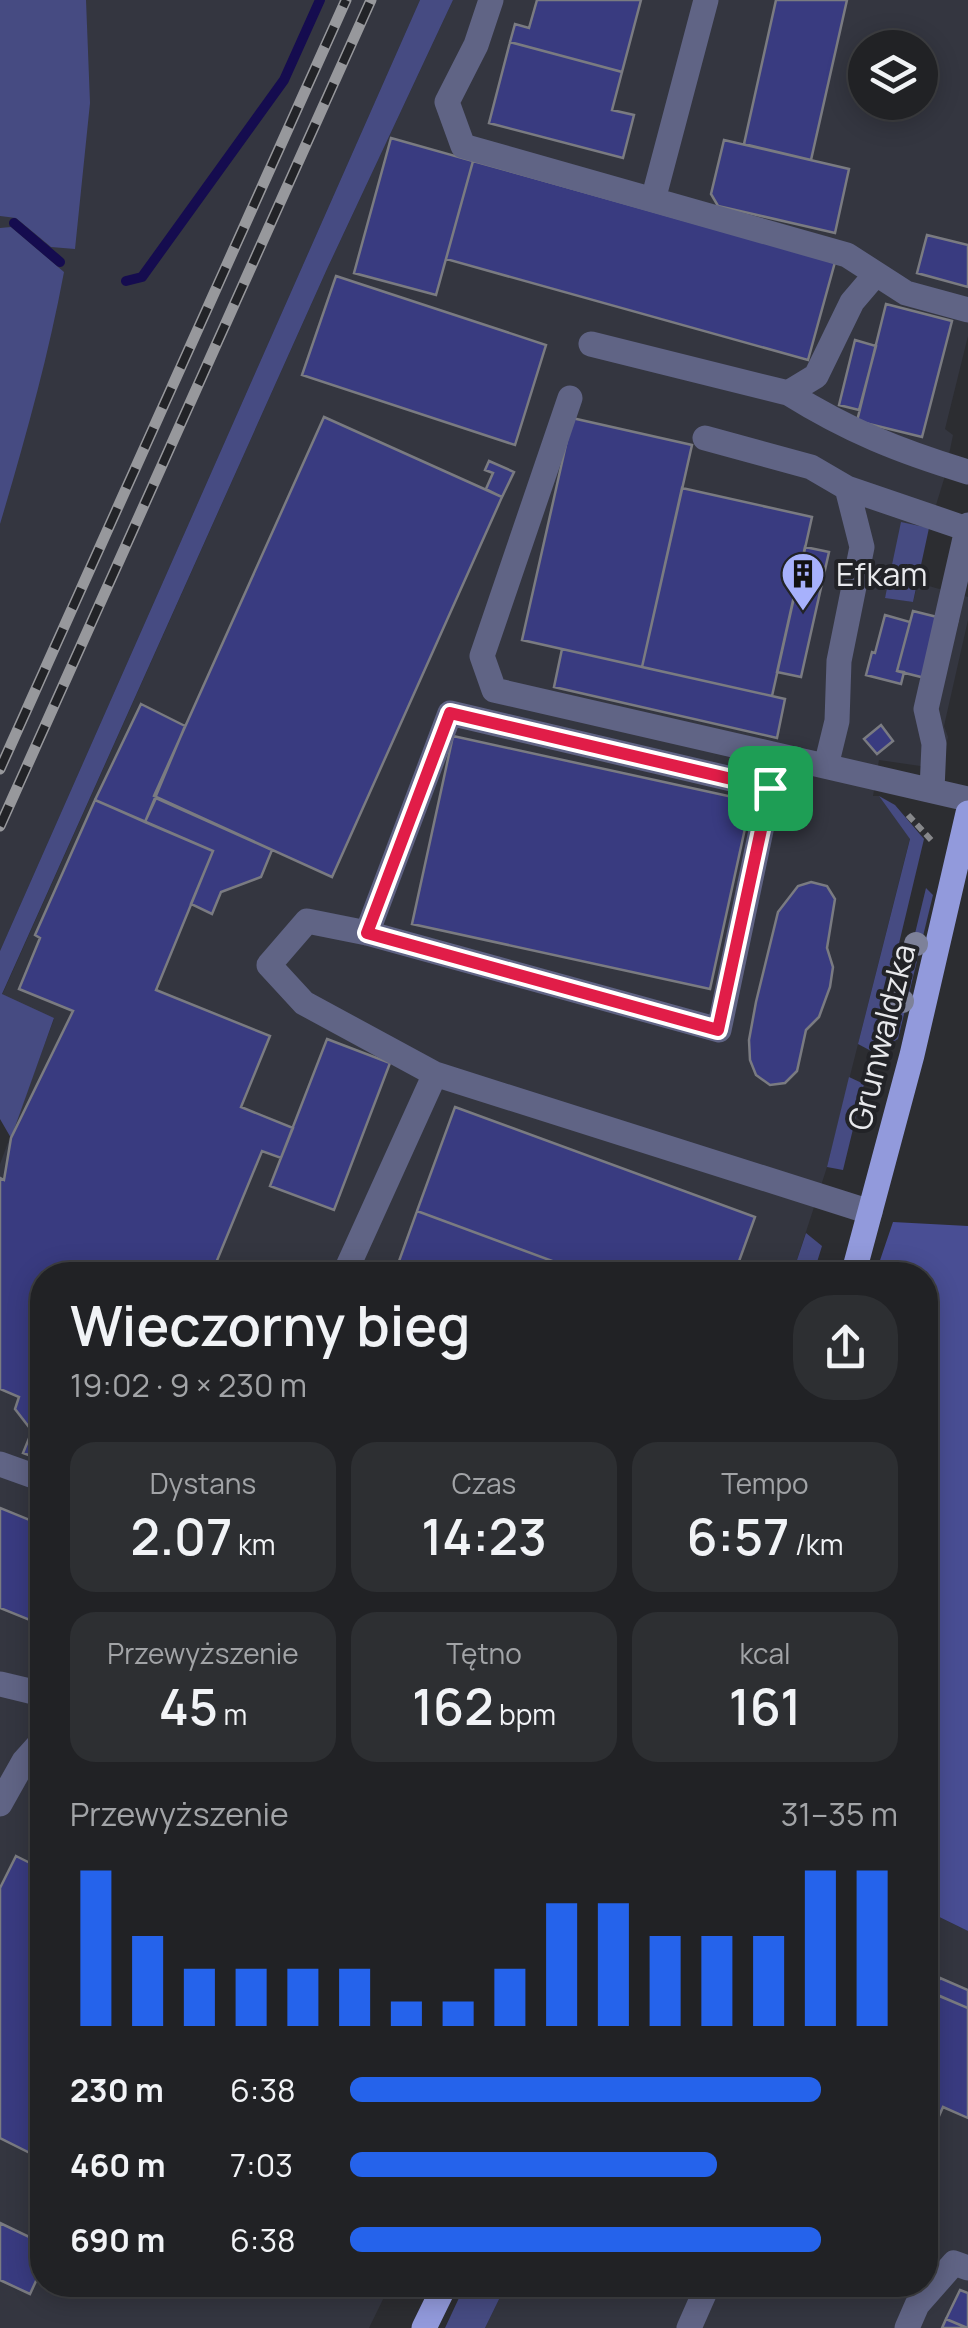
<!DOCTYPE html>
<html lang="pl">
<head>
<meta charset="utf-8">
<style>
	body { margin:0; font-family:Manrope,sans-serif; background:#2d2f32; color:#f1f3f6; height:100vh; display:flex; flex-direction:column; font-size:38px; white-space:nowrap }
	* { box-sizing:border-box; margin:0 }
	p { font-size:32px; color:#a2a4a7 }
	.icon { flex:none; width:55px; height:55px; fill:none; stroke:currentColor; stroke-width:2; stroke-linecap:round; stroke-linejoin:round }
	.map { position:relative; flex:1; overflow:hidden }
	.side { position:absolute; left:30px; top:1262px; width:908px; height:1035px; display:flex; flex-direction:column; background:#212225; border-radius:40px; box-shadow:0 5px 25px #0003,0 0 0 2px #3e3f42 }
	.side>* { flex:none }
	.fabs { position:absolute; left:848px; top:30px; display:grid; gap:20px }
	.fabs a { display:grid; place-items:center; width:90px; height:90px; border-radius:50%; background:#212225; box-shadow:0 5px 25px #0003,0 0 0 2px #3e3f42; font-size:50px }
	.pin { position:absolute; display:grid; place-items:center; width:85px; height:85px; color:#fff; margin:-42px; border-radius:20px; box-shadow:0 5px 15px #0006 }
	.round { display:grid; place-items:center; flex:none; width:105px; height:105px; border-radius:40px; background:#2d2f32 }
	.head { display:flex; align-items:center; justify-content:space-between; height:170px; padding:0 40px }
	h1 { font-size:55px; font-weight:600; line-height:75px }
	.metrics { display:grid; grid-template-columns:repeat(3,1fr); gap:15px; height:170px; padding:10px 40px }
	.metrics div { display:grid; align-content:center; border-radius:25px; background:#2d2f32; text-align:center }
	.metrics b { font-size:50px; font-weight:600 }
	.metrics small { font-size:28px; font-weight:400 }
	.metrics p { font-size:28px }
	.chart { height:280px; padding:20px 40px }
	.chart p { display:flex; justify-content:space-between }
	.chart svg { width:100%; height:180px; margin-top:10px; stroke:#2563eb; stroke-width:6 }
	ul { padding:0 40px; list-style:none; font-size:32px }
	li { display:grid; grid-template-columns:160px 120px 1fr; align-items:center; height:75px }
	li i { height:25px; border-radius:12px; background:#2563eb }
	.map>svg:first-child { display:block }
</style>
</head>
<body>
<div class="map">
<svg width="968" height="2328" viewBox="0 0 968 2328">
	<rect width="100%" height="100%" fill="#2c2d31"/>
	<path fill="#343640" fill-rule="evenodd" d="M0,0H420L0,951Z
		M453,0H968V336L945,429L953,435L944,479L929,528L885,597L913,602L918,583L968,597V620L944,726L948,737L941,769L879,760L873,796H879L910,838L827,1167L792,1275H42V2285H390L369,2328H0V1164L54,1019L2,995L327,269ZM865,48H920V102H865Z
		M925,1910L968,1931V2328H485L506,2285H925Z"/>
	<path fill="#464b82" d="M0,0H86L90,103L75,249L51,247L16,218L0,216Z
		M420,0H453L327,269L2,994L54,1018L11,1138L0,1119V951Z
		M11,227L64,272C48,358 25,440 0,524V228Z
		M901,522L929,528L913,602L885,598Z
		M879,796L895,805L924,839L873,1052L858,1044L910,839Z
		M926,888L933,895L898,1039L888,1045Z
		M849,1077L864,1084L843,1170L827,1167Z
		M806,1233L822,1246L813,1275H792Z
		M465,2285H506L485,2328H445Z"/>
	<path fill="#494e94" d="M893,1222L968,1226V1931L925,1910V1275H875Z"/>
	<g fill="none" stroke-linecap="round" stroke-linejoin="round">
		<path stroke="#150c4f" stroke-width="10" d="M14,223L60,262
			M126,281L142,277L284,80L320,0"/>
	</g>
	<path fill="#393b80" stroke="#7a7b81" stroke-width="2.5" d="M537,0H641L622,72L510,42L515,24L529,28Z
		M776,0H847L811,160L744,144Z
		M510,42L622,72L612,110L634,115L623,158L489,123Z
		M391,138L473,161L436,295L354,273Z
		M724,140L849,169L835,233L718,206L711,194Z
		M473,161L835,262L808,360L446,259Z
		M927,235L968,245V287L917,273Z
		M336,276L546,345L515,445L302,375Z
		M886,304L952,321L922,437L857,421Z
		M855,340L876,346L859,410L839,405Z
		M324,417L502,497L332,877L154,796Z
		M572,418L692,445L642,667L522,640Z
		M489,461L514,472L502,497L486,489L493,473L485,470Z
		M682,488L812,517L772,696L642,667Z
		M805,547L829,552L801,677L777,672Z
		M913,611L957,622L941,682L897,671Z
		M885,615L910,622L897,671L904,672L901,684L866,675L872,652L875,653Z
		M562,649L785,699L777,738L554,687Z
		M141,704L185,726L145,822L95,800Z
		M881,725L893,741L877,754L864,739Z
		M453,736L751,801L710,989L412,924Z
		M156,798L272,850L261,877L221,892L212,914L191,904L213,851L145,822Z
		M95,800L213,851L156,990L270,1036L241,1107L293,1128L281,1158L262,1151L211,1275H42V1460L23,1453L32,1431L15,1409L19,1397L0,1389V1178L4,1180L11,1138L73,1011L19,989L40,938L35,935Z
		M811,882L827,886L835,899L827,948L833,967L830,987L819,1017L806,1030L797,1071L785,1083L770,1085L756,1075L750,1060L749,1040L756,1002L778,912L798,886Z
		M327,1039L390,1063L334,1210L270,1186Z
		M455,1107L755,1217L734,1275H590L417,1211Z
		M417,1211L590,1275H394Z
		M0,1508L42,1525V1625L0,1608Z
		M16,1856L42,1869V2159L0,2138V1888Z
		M940,1978L968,1990V2008L933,1993Z
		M925,1990L968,2008V2118L943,2107L925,2148Z
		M0,2223L42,2243V2268L30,2294L0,2280Z
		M960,2290L968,2293V2328L946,2319Z
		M946,2319L967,2328H942Z"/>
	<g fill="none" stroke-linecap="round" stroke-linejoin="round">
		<path stroke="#87888b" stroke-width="6" stroke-dasharray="8 5" stroke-linecap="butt" d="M908,815L933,842"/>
		<path stroke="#606485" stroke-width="25" d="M491,0L476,45L447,102L463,146L847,255L906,293L968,310
			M653,200L706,0
			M591,344L788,393L816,376L852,302L875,275
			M788,393C849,431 899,451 968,472
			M570,398L482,656L494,690L968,799
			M705,438L811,467L847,488L862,547L839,661L837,721L826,766
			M847,488L967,529
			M932,790L934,744L926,709L968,525
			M367,933L450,713L770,788L719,1030L367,933L307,921L269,965L304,1003L435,1074
			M344,1275L435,1074L870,1212
			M0,1464L42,1479
			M0,1684L42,1694
			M0,1804L24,1761L42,1741
			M689,2328L708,2285
			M907,2328L917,2305L954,2263L968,2268"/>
		<path stroke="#929adc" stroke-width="25" d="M853,1275L912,1055L968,813
			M424,2328L445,2285"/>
		<defs>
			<path id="rail" d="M0,769L346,0
				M0,826L371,0"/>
		</defs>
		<use href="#rail" stroke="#97989c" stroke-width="11"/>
		<use href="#rail" stroke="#222327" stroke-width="8" stroke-dasharray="22" stroke-linecap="butt"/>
	</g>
	<g fill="#7d8199">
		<circle cx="916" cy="944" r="12"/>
		<circle cx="902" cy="1001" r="12"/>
	</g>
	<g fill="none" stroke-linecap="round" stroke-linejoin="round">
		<defs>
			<path id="route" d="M450,713L770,788L718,1030L367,933Z"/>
		</defs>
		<use href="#route" stroke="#fff" stroke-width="20"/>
		<use href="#route" stroke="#e11d48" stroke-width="12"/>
	</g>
	<defs>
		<symbol id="building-pin" viewBox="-11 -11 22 30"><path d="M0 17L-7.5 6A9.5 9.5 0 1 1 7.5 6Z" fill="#a7b1fc" stroke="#222327"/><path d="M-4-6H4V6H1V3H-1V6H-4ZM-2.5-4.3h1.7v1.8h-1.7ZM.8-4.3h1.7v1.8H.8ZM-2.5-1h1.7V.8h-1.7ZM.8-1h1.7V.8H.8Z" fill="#111"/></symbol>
	</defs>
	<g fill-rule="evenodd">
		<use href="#building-pin" x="778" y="549" width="50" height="68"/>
	</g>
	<g text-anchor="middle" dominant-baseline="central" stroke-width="8" stroke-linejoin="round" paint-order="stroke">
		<g font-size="32" fill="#e8e9ec" stroke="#222327" text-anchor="start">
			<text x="836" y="574">Efkam</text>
		</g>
		<g font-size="32" fill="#e8e9ec" stroke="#222327">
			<text transform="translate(881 1037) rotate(-76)">Grunwaldzka</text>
		</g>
	</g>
</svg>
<div class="fabs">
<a><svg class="icon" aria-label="layers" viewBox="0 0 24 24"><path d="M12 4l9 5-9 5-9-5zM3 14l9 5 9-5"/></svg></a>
</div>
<div class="pin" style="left:770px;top:788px;background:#1e9e55"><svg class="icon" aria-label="arrive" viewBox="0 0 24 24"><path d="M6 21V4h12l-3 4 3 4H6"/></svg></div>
<section class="side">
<div class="head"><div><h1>Wieczorny bieg</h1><p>19:02 · 9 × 230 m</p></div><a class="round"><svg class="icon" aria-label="share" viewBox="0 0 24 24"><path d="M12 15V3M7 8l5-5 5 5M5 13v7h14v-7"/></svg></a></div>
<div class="metrics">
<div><p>Dystans</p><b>2.07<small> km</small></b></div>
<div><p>Czas</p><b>14:23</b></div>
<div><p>Tempo</p><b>6:57<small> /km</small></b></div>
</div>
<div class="metrics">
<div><p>Przewyższenie</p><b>45<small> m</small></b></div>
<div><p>Tętno</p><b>162<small> bpm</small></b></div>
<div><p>kcal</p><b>161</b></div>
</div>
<div class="chart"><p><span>Przewyższenie</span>31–35 m</p>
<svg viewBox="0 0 160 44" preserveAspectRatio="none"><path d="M5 44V6M15 44V22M25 44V30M35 44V30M45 44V30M55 44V30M65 44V38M75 44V38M85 44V30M95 44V14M105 44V14M115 44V22M125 44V22M135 44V22M145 44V6M155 44V6"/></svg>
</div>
<ul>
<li><b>230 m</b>6:38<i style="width:86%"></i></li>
<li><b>460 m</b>7:03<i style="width:67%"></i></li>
<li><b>690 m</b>6:38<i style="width:86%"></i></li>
</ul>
</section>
</div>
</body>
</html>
